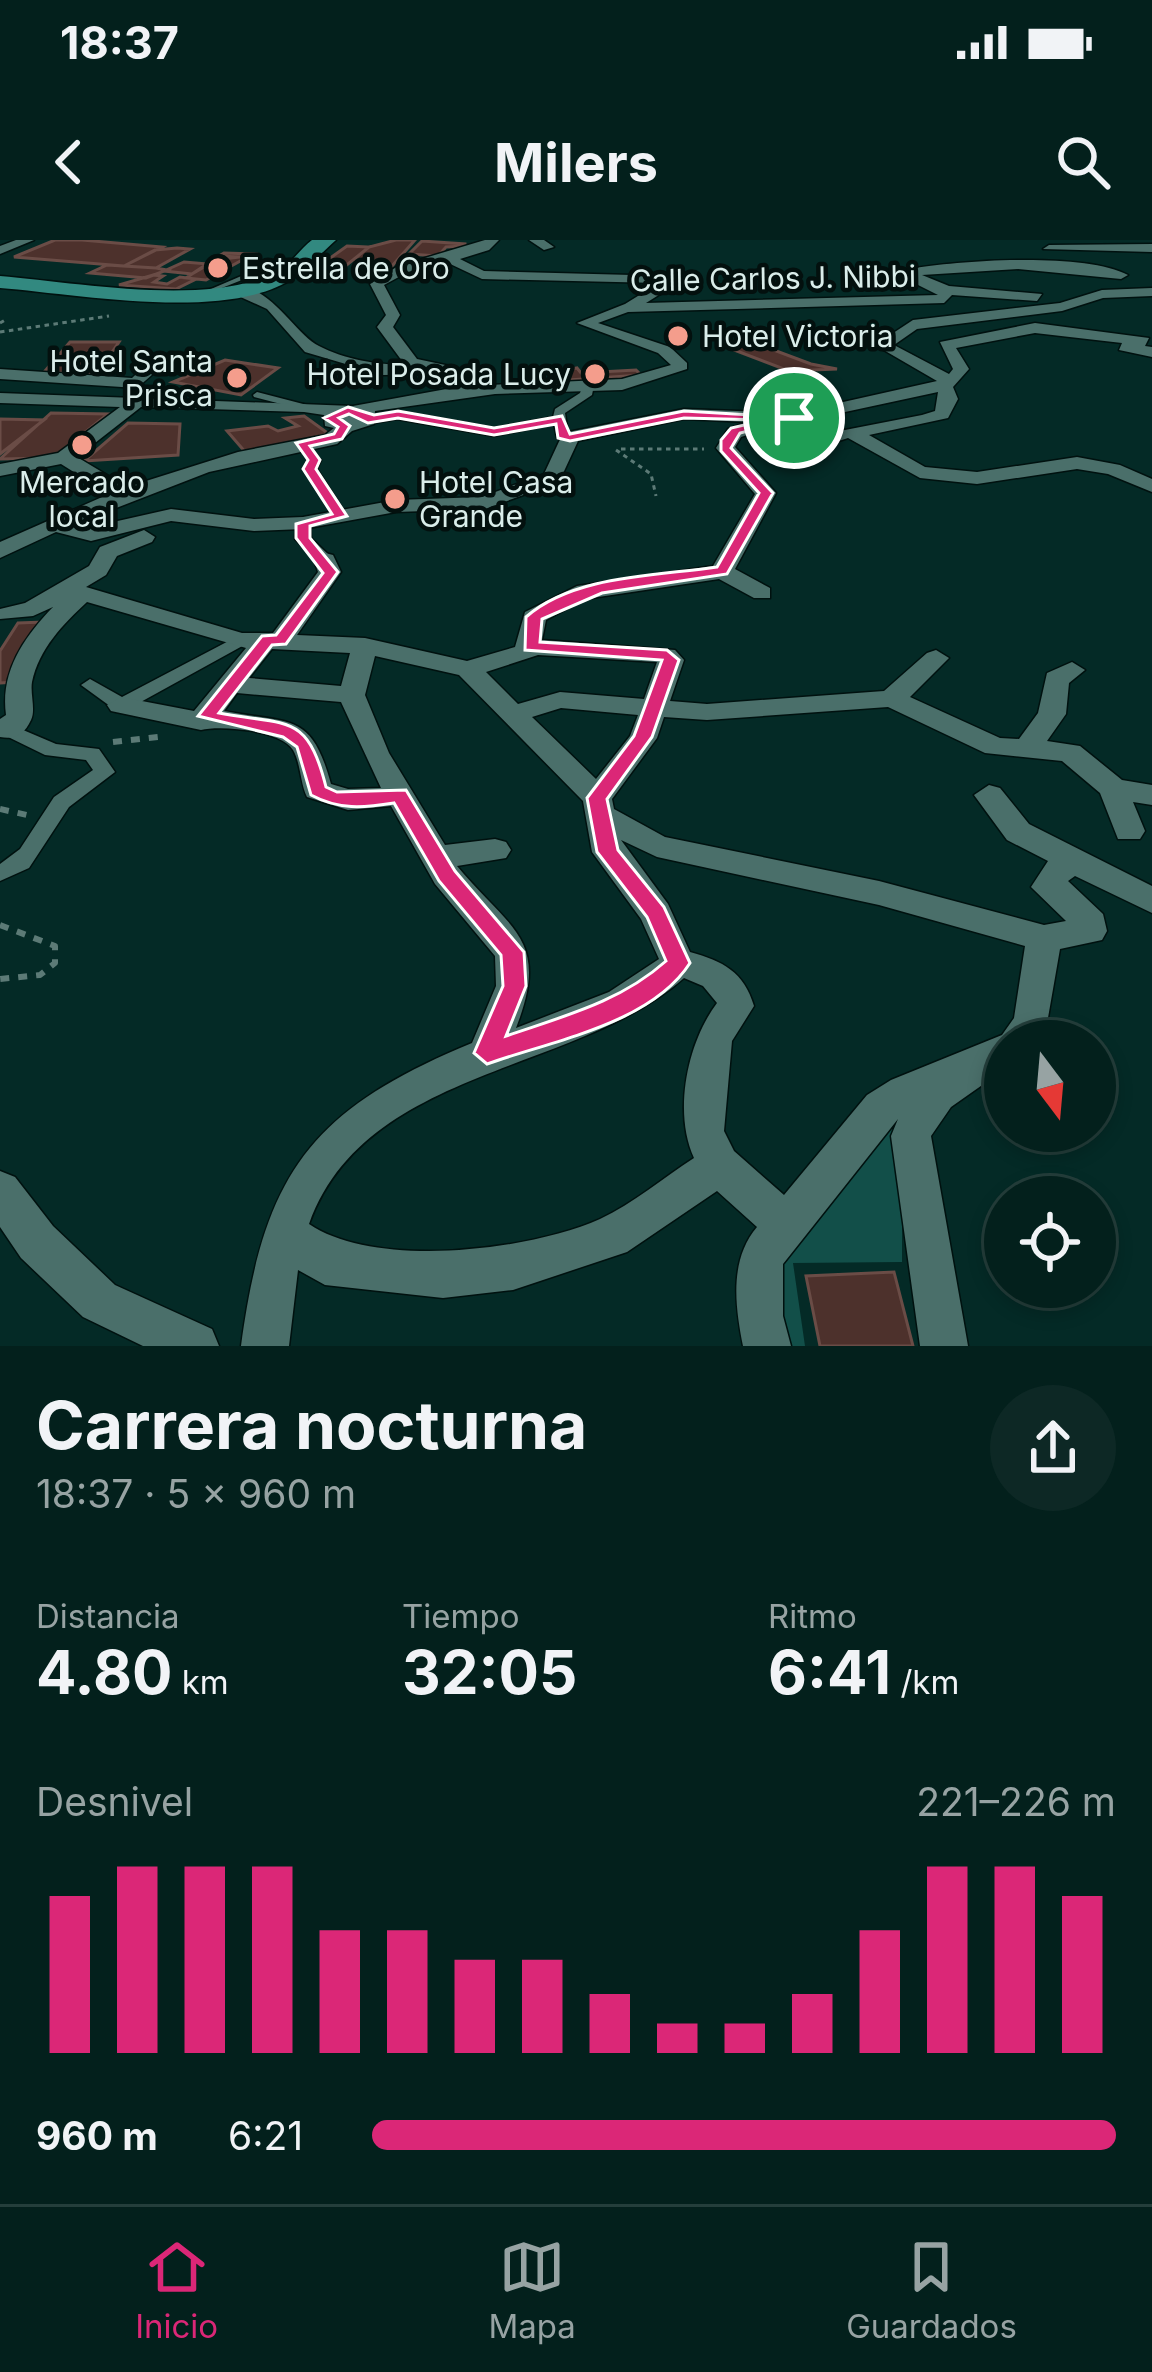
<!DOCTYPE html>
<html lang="es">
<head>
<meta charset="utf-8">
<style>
	body { margin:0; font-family:Inter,sans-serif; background:#0d2825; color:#f1f3f6; height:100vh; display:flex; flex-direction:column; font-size:45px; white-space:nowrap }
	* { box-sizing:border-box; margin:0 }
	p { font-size:39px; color:#97a3a3 }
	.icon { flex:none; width:66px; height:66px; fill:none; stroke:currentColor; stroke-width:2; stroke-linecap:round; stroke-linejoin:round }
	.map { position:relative; height:1106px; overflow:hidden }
	.sheet { display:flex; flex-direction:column; background:#03201c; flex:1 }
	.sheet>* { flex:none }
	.needle { width:78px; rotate:164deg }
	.buttons { position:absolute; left:984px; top:780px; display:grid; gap:24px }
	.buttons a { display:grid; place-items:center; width:132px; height:132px; border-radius:50%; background:#03201c; box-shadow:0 6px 18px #0003,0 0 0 3px #243e3b; font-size:60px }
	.pin { position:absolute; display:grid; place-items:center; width:102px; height:102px; color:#fff; margin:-51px; border:6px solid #fff; border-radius:50%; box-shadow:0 3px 12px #0007 }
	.round { display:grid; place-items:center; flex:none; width:126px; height:126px; border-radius:63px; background:#0d2825 }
	.headline { display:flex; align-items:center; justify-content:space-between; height:204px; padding:0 36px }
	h1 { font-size:66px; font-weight:700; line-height:90px }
	.stats { display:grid; grid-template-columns:repeat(3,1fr); gap:18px; height:204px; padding:12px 36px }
	.stats div { display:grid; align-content:center }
	.stats b { font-size:60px; font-weight:700 }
	.stats small { font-size:33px; font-weight:400 }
	.stats p { font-size:33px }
	.chart { height:336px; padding:24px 36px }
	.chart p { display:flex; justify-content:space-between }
	.chart svg { width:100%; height:216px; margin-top:12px; stroke:#db2777; stroke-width:6 }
	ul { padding:0 36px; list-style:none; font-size:39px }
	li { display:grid; grid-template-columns:192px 144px 1fr; align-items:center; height:90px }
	li i { height:30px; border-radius:15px; background:#db2777 }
	.status { display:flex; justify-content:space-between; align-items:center; height:84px; padding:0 60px; background:#03201c; direction:ltr }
	.status svg { height:33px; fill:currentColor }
	header { display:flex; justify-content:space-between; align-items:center; height:156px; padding:0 36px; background:#03201c; font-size:54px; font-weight:700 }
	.tab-bar { display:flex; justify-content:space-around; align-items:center; height:168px; border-top:3px solid #243e3b; background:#03201c; font-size:33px; color:#97a3a3 }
	.tab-bar a { display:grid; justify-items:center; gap:6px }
	.tab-bar .active { color:#db2777 }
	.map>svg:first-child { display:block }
</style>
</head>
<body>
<div class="status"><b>18:37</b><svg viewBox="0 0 49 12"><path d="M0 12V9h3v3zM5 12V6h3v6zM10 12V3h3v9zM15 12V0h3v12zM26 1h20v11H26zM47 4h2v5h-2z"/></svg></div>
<header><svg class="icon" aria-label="back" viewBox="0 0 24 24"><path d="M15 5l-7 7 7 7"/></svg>Milers<svg class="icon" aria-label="search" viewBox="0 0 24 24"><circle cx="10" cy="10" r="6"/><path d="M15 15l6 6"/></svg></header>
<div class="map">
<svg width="1152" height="1106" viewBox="0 0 1152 1106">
	<rect width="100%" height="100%" fill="#042a26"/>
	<path fill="#124f49" d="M896,885L902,932V1022L793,1023L805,1106H774L785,1004L879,886Z"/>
	<path fill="#4d312c" stroke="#6a4c46" stroke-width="3" d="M55,0H82L162,7L124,26L14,17Z
		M396,0H415L392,26L369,28L375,21L353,20L369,7Z
		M422,1L465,4V6L446,7L438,16L409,14Z
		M347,6L369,7L343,28L319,26Z
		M177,8L190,9L156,28L124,26L155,10Z
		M224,13L253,14L206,40L186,38L213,20L240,17L219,16Z
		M184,22L209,24L192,34L164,31Z
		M107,25L156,28L167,30L146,38L90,33Z
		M153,35L163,36L154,42L167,44L180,37L196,39L176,49L119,45Z
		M750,101L811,124L837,129L789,131L729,108Z
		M70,102H119L97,134L44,132Z
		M225,120L278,128L241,155L173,142Z
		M577,128L581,133L636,130L641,135L554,141L549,133Z
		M51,173L108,174L53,218L0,219Z
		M304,176L329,194L247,214L227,191L268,186L278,191L298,186L285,178Z
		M0,179L44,180L0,214Z
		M128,183L180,184L178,215L84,221Z
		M43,382L16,442L0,443V411L18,383Z
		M894,1032L913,1106H820L806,1036Z"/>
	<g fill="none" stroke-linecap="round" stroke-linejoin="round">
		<defs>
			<path id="service" d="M286,33L288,36L247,38L209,53L204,52L246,34Z
				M257,152L307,165L308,167L304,170L254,157L253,155Z"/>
			<path id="pedestrian" d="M584,142L594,145L592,155L565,173L568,193L577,197L570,201L557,198L554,184L494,196L397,179L368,184L362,180L397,171L494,188L553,177L555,169L580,153Z
				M314,216L321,220L317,229L347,276L345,279H335L303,229L309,217Z
				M303,279L310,283L311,298L331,317V323H319L295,299L296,283Z
				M240,395L246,396V404L128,469H114L81,445L90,439L122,457Z
				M9,484L56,504L99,509L115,532L69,567L29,628L0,641V624L20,609L54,557L93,530L86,520L45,515L2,494L0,489Z"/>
			<path id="minor" d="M16,0H34L0,14V6Z
				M485,0H499L489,10L460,19L484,31L670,36L673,46L646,63L938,55L910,41V29C959,20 1085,12 1128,35L1121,39L1018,29L922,35L949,46L1042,54L1037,61L952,55L944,63L628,72L598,83L670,107L687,123V129L622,150L495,154L375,171L374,184L352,191L337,204L209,232L75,284L91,287L171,269L254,279L303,277L396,260L482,257L544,234L563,193L684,169L794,173L937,141L875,105L913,80L1060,63L1102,50L1152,48V56L1103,58L1062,71L917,89L894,105L949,134L953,129L940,102L1035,83L1149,98L1145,106L1152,107V117L1119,110L1122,103L1035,93L956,108L969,129L953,147L958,159L948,178L869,195L925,227L977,232L1077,217L1120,225L1152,239V252L1108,234L1077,229L977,244L920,238L848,198L814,209L811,225L794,221L796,207L809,197L922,175L935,171L938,152L794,183H773L771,188L741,197L735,207L776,253L735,329L770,348V358H754L719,339L585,359L546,380L542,400L675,410L684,420L670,461L707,464L884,451L927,413L936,410L949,418L910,457L1000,498L1019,499L1038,473L1047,433L1072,422L1085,430L1069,443L1066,474L1047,501L1080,506L1122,540L1152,545V565L1133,562L1145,591L1140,599H1118L1100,553L1062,521L985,513L888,467L707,480L664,477L657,498L612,559L614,569L665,597L879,641L1044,685L1066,681L1031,647L1048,621L1007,600L974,555L989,545L1000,548L1029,584L1152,646V673L1075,636L1068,641L1103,674L1107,691L1102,700L1060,709L1045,795L1040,801H1005V829L951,867L931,896L968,1106H920L891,896L898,879L783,1024V1076L791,1106H743C735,1066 729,1020 757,987L717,951L627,1012L513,1050L443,1058L325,1045L298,1030L289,1106H241C264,934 310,870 472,803L496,746L495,716L435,644L391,566L348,570L307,557C300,543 301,524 293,510C281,490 220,485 201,490L111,471L107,465L121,457L194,471L246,408L87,362C63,384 39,409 32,442C30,454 36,470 31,480C24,495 15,500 0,497V479L6,475C0,432 24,397 53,367L33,376L0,379V369L25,363L89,326L100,307L144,290L155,297L152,302L117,316L106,335L86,347L242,393H273L318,332L314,320L325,313L333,315L341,332L297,395L365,398L467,421L515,407L525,372L577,346L713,326L755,254L716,208L728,189L749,182L684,179L578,201L559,242L485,269L396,272L303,289L254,291L171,281L91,301L56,292L0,318V302L109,254L61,224L0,236V224L58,213L120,167L0,163V153L353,166L452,148L440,134L383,135L305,112L267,69L225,50C263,32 293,93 319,106C343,119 379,125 405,125L377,87L386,75L370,44L398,26ZM446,22L482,39L659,43L625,64L577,83L658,113L671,125L622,139L469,146L450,126L417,119L393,87L400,75L384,45L408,32ZM141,167L304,172L324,175L325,186L334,188L325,195L238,212L127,247L77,217ZM272,409L350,413L341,446L249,438ZM538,415L657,422L644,459L560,452L518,464L486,432ZM375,416L459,435L583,561L592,612L641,679L659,719L609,752L516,788C551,698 510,690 457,626L506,618L511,610L506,602L495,599L445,605L389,513L365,455ZM237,453L341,462L381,548L348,549L331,544C311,471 291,484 224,471ZM561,468L638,475L630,496L596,539L532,477ZM621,600L657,617L879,665L1025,706L1014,778L1002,795L891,840L867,855L784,955L734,911L724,891L732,801L754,766C744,732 723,721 690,712L668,664ZM684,738L703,746L717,763C687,803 673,872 694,918C664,937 633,964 600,979C528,1011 375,1029 309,984C365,827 576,834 684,738Z
				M529,0H544L554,7L544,10Z
				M1152,4V12L1043,9L1049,5Z
				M157,115L171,118L137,148L0,139V129L132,138Z
				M0,931L15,937L53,986L115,1045L212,1089L219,1106H143L83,1077L21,1018L0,987Z"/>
			<path id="primary" d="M312,0H336C323,11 310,27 295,37C230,83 77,54 0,48V36C75,42 211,68 278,31C291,24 300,9 312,0Z"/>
		</defs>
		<use href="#service" stroke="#00110f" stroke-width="3"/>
		<use href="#pedestrian" stroke="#00110f" stroke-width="3"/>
		<use href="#minor" stroke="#00110f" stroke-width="3"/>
		<use href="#primary" stroke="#00110f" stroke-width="3"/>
		<path stroke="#5c7a76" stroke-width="3" stroke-dasharray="4.5 4.5" stroke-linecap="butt" d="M0,83L7,79
			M0,92L109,76
			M621,209H704
			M616,210L651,234L656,256"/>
		<path stroke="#5c7a76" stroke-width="6" stroke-dasharray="9 9" stroke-linecap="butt" d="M113,502L158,497
			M0,569L27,575
			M0,685L55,706V723L40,735L0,739"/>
		<use href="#service" fill="#4a6f6a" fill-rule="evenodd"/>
		<use href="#pedestrian" fill="#4a6f6a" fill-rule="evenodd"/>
		<use href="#minor" fill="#4a6f6a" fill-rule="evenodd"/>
		<use href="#primary" fill="#328980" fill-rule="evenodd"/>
	</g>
	<path fill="#db2777" stroke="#fff" stroke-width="3" fill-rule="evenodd" d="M348,167L374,175L398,171L494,188L562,176L570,194L684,171L800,178L740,193L731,208L773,253L727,334L602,353L542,379L540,402L667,410L679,420L652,497L607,559L618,610L664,667L690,723C651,784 551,801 487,824L474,813L503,746L501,715L439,641L394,563C363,568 339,570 311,555L297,507L283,497L198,476L262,396L276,395L323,333L296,298V284L332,274L303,229L308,220L296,203L334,194L338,187L324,178ZM349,174L368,183L398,178L494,195L556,184L558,198L570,201L684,178L766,180L731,188L721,200V211L759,253L717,327C656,336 574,335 526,377L525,410L662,420L634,496L587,558L597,612L647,677L666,721C620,762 564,776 506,796L526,746L524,712L455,631L406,550L337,552L326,547C307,472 288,486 219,473L272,405L286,404L338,332L310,298V286L347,276L316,229L320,220L310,206L342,199L350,186L339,178Z"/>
	<g fill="#f49d8c" stroke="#03100e" stroke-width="4.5">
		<circle cx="218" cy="28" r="12"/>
		<circle cx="678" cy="96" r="12"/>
		<circle cx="595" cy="134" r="12"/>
		<circle cx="237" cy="138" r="12"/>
		<circle cx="82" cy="205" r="12"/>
		<circle cx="395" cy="259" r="12"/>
	</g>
	<g text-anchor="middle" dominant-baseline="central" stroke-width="9" stroke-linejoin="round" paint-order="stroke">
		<g font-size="30" fill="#daedea" stroke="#03100e" text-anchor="start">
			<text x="242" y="28">Estrella de Oro</text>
			<text x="702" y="96">Hotel Victoria</text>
			<text x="213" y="121" text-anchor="end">Hotel Santa<tspan x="213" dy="34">Prisca</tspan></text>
			<text x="571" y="134" text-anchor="end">Hotel Posada Lucy</text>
			<text x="82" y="242" text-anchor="middle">Mercado<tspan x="82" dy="34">local</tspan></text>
			<text x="419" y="242">Hotel Casa<tspan x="419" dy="34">Grande</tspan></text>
		</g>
		<g font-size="30" fill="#daedea" stroke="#03100e">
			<text transform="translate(773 38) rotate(-1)">Calle Carlos J. Nibbi</text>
		</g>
	</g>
</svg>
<div class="buttons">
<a><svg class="needle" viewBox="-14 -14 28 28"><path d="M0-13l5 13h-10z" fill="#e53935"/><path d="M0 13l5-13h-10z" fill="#97a3a3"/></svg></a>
<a><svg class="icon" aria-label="locate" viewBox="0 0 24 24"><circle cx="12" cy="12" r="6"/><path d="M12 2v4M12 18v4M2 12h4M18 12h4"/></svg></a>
</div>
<div class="pin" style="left:794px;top:178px;background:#1e9e55"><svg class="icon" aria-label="arrive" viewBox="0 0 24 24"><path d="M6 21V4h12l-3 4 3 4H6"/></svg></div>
</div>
<section class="sheet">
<div class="headline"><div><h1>Carrera nocturna</h1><p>18:37 · 5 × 960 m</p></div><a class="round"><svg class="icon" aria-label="share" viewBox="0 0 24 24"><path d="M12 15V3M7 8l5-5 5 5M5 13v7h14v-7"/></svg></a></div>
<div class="stats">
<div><p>Distancia</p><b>4.80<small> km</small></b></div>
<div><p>Tiempo</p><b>32:05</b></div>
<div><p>Ritmo</p><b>6:41<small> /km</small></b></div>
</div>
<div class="chart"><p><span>Desnivel</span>221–226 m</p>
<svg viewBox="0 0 160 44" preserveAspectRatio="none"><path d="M5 44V12M15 44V6M25 44V6M35 44V6M45 44V19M55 44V19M65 44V25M75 44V25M85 44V32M95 44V38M105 44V38M115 44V32M125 44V19M135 44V6M145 44V6M155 44V12"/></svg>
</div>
<ul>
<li><b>960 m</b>6:21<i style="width:100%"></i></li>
</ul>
</section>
<nav class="tab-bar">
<a class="active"><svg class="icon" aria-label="home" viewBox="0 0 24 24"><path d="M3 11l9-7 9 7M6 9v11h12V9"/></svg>Inicio</a>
<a><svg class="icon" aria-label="map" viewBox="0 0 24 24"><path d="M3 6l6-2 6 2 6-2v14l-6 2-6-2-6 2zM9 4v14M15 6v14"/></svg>Mapa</a>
<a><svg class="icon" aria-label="saved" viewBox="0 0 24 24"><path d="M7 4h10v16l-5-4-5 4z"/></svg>Guardados</a>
</nav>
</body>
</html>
